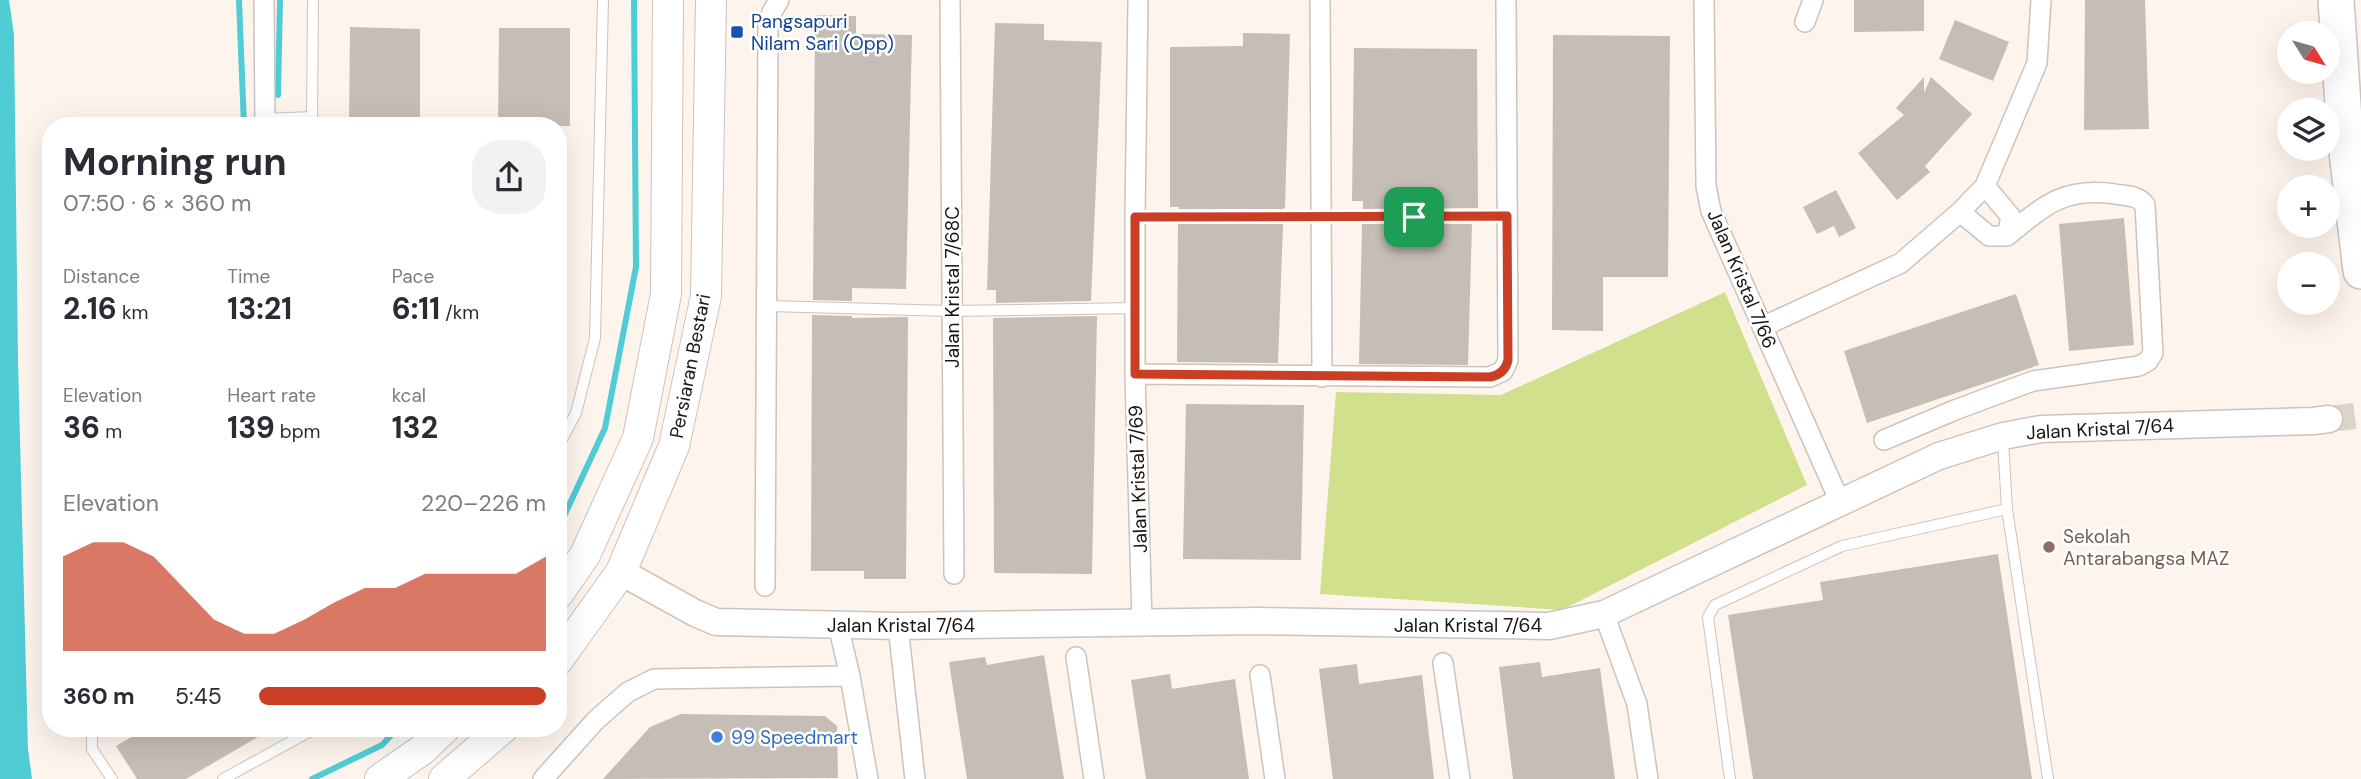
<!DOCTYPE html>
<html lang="en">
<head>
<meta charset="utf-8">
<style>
	body { margin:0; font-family:"DM Sans",sans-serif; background:#f2f2f3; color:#2b2b33; height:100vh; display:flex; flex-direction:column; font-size:26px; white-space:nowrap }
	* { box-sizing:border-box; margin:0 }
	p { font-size:23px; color:#7c7c81 }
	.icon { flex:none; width:38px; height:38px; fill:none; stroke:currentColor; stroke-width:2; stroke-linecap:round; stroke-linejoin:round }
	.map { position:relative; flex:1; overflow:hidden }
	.drawer { position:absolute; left:42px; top:117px; width:525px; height:620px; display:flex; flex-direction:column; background:#fff; border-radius:28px; box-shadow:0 7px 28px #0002 }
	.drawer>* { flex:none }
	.needle { width:46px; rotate:127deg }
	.controls { position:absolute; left:2277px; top:21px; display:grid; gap:14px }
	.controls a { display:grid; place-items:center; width:63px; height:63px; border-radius:50%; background:#fff; box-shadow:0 7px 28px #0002; font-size:35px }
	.pin { position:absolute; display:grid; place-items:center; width:60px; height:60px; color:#fff; margin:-30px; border-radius:14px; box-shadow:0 4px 10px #0006 }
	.round { display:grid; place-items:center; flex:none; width:74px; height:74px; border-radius:28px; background:#f2f2f3 }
	.head { display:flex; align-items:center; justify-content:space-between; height:119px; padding:0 21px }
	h1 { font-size:38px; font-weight:700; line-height:52px }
	.metrics { display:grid; grid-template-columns:repeat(3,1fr); gap:10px; height:119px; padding:7px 21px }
	.metrics div { display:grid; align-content:center }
	.metrics b { font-size:30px; font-weight:700 }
	.metrics small { font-size:19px; font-weight:400 }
	.metrics p { font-size:19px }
	.chart { height:196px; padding:14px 21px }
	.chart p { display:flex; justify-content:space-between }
	.chart svg { width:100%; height:126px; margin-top:7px; fill:#ca3f24; opacity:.7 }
	ul { padding:0 21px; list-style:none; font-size:23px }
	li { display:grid; grid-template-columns:112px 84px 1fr; align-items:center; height:52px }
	li i { height:18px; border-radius:9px; background:#ca3f24 }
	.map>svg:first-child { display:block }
</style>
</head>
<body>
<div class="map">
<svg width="2361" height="779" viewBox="0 0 2361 779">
	<rect width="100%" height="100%" fill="#fdf5ed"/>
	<path fill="#d0e08c" d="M1725,292L1807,485L1562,610L1320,594L1336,392L1501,395Z"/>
	<path fill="#50ccd5" d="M0,0H9L14,35L18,361L28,749L32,779H0Z"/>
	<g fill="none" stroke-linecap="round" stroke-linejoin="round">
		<path stroke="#50ccd5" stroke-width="6" d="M239,0L244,126
			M278,95L280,0
			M558,529L605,428L636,267L634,0
			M312,779L382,745L398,728"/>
	</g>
	<path fill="#c5beb6" d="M1854,0H1924V31L1854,32Z
		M2085,0H2145L2149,129L2084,130Z
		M815,15L856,16V34L912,35L906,289L852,288V301L813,300Z
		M1955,20L2009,42L1993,81L1939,59Z
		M995,23L1044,24V40L1102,42L1091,301L996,303V290H987Z
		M350,27L420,29V126H349Z
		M499,28H570V126H498Z
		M1243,33L1290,34L1285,207L1283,209H1179V207H1170V47L1243,46Z
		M1553,35L1670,36L1668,277H1603V331L1552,330Z
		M1354,48L1477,49L1478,208L1363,209V201H1352Z
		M1924,77V93L1931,77L1972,114L1925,166L1930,172L1897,200L1858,153L1904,115L1896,108Z
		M1836,190L1856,228L1839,237L1834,226L1817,234L1803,207Z
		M2124,218L2134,345L2069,351L2059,224Z
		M1178,224H1283L1278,363L1177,362Z
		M1362,224H1472L1468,365L1359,364Z
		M2016,294L2039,365L1867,423L1844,351Z
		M812,315L852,316V318L908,317L906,579H864V571H811Z
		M1097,316L1092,574L994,573L993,318Z
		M1186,404L1304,405L1301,560L1183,559Z
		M1998,554L2032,779H1753L1728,615L1823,600L1820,582Z
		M1044,655L1064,779H967L949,662L985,657L987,665Z
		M1540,662L1542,677L1600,668L1615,779H1513L1499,667Z
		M1357,664L1359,684L1422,675L1434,779H1333L1319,669Z
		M1170,674L1172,689L1235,679L1249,779H1146L1131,680Z
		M681,714L825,716L837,726L838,778L603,779L650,727Z
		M147,728H273L186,779H137L116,746Z"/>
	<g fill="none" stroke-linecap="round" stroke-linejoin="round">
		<path stroke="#dbd4cc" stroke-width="26" stroke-dasharray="26 13" stroke-linecap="butt" d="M2329,419L2361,415"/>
		<defs>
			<path id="lane" d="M265,119L312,117
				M312,126L313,0
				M1135,217L1506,216
				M768,306L951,311L1135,308
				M2003,440L2007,509L2048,779
				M558,447L576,413L595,338L603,0
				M92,728V749L112,779
				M223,779L316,728
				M1730,779L1708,617L1715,605L1842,546L2007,509"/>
			<path id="street" d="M264,0L265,126
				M950,0L954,574
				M1138,0L1135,217V374L1142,623
				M1320,0L1322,377
				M1704,0L1706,186L1711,211L1840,502
				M1805,22L1813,0
				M1985,186L2011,217L2007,236
				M1762,327L1901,263L1960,212L1985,186L2037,63L2041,0
				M1135,374L1490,377L1503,371L1508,360L1506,0
				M1884,440L1955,410L2033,381L2139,366L2148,361L2153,353L2145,205C2138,195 2126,196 2115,194C2063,187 2045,205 2007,236H1989L1960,212
				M765,586L768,26L772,12L779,0
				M1604,614L1637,704L1648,779
				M838,625L850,676L868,779
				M898,626L915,779
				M1076,657L1094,779
				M1443,663L1460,779
				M1260,675L1275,779
				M543,779L596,720L628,692L654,679L850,676"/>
			<path id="secondary" d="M621,572L695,613L716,622L898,626L1258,621L1549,626L1604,614L1939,456L2003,436L2041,429L2313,421L2329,419"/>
			<path id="primary" d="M558,594L585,555L638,438L666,294L668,0
				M558,660L621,572L674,446L706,296L711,0
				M380,779L422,750L445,728
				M444,779L503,728"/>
			<path id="highway" d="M2336,0L2345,135L2361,271"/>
		</defs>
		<use href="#lane" stroke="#cbc3bc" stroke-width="12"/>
		<use href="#street" stroke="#cbc3bc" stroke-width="22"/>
		<use href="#secondary" stroke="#cbc3bc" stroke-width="29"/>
		<use href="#primary" stroke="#cbc3bc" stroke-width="32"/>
		<use href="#highway" stroke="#cbc3bc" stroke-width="38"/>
		<use href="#lane" stroke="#fff" stroke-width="10"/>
		<use href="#street" stroke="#fff" stroke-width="19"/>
		<use href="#secondary" stroke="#fff" stroke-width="26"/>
		<use href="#primary" stroke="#fff" stroke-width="30"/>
		<use href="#highway" stroke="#fff" stroke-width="35"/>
	</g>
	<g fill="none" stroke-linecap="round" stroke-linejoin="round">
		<defs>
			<path id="route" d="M1507,216L1508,360C1506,370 1500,375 1490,377L1135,374V217Z"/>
		</defs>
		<use href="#route" stroke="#fff" stroke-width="14"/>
		<use href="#route" stroke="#ca3f24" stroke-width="9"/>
	</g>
	<rect fill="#1a4fb4" stroke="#fff" stroke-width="2.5" x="730" y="25" width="14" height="14" rx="3.5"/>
	<circle fill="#8d6e63" stroke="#fff" stroke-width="2.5" cx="2049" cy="547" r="7"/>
	<circle fill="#3f7fe0" stroke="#fff" stroke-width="2.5" cx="717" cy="737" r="7"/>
	<g text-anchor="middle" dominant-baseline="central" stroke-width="5" stroke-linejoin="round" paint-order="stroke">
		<g font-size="19" fill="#164399" stroke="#fff" text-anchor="start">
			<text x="751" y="21">Pangsapuri<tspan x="751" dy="22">Nilam Sari (Opp)</tspan></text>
		</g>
		<g font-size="19" fill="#191613" stroke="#fff">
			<text transform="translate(1742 279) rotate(67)">Jalan Kristal 7/66</text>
			<text transform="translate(952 287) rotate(-90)">Jalan Kristal 7/68C</text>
			<text transform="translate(690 366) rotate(-79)">Persiaran Bestari</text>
			<text transform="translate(2100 429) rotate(-3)">Jalan Kristal 7/64</text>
			<text transform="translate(1138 479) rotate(-92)">Jalan Kristal 7/69</text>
			<text x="901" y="625">Jalan Kristal 7/64</text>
			<text x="1468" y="625">Jalan Kristal 7/64</text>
		</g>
		<g font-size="19" fill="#785e54" stroke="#fff" text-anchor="start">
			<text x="2063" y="536">Sekolah<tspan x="2063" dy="22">Antarabangsa MAZ</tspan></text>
		</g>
		<g font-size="19" fill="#366cbe" stroke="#fff" text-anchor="start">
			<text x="731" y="737">99 Speedmart</text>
		</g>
	</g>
</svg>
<div class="controls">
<a><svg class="needle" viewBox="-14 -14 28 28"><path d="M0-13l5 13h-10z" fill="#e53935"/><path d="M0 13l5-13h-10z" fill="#7c7c81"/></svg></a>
<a><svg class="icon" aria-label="layers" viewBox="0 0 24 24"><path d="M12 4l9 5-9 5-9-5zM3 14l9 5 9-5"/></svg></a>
<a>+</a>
<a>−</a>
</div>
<div class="pin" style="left:1414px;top:217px;background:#1e9e55"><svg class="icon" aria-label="arrive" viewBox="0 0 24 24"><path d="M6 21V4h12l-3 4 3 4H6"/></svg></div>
<section class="drawer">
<div class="head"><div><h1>Morning run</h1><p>07:50 · 6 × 360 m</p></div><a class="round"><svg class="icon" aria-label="share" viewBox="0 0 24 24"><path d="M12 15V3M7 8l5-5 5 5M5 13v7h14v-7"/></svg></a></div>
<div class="metrics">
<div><p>Distance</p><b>2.16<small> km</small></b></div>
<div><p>Time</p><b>13:21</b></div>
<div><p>Pace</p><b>6:11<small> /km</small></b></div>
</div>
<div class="metrics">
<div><p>Elevation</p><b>36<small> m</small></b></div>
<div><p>Heart rate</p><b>139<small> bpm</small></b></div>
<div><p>kcal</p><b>132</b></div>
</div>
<div class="chart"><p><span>Elevation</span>220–226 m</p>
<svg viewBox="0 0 160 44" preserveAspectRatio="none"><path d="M0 44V11L10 6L20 6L30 11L40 22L50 33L60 38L70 38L80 33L90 27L100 22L110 22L120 17L130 17L140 17L150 17L160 11V44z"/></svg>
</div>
<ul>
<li><b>360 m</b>5:45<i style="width:100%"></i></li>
</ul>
</section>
</div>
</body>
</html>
